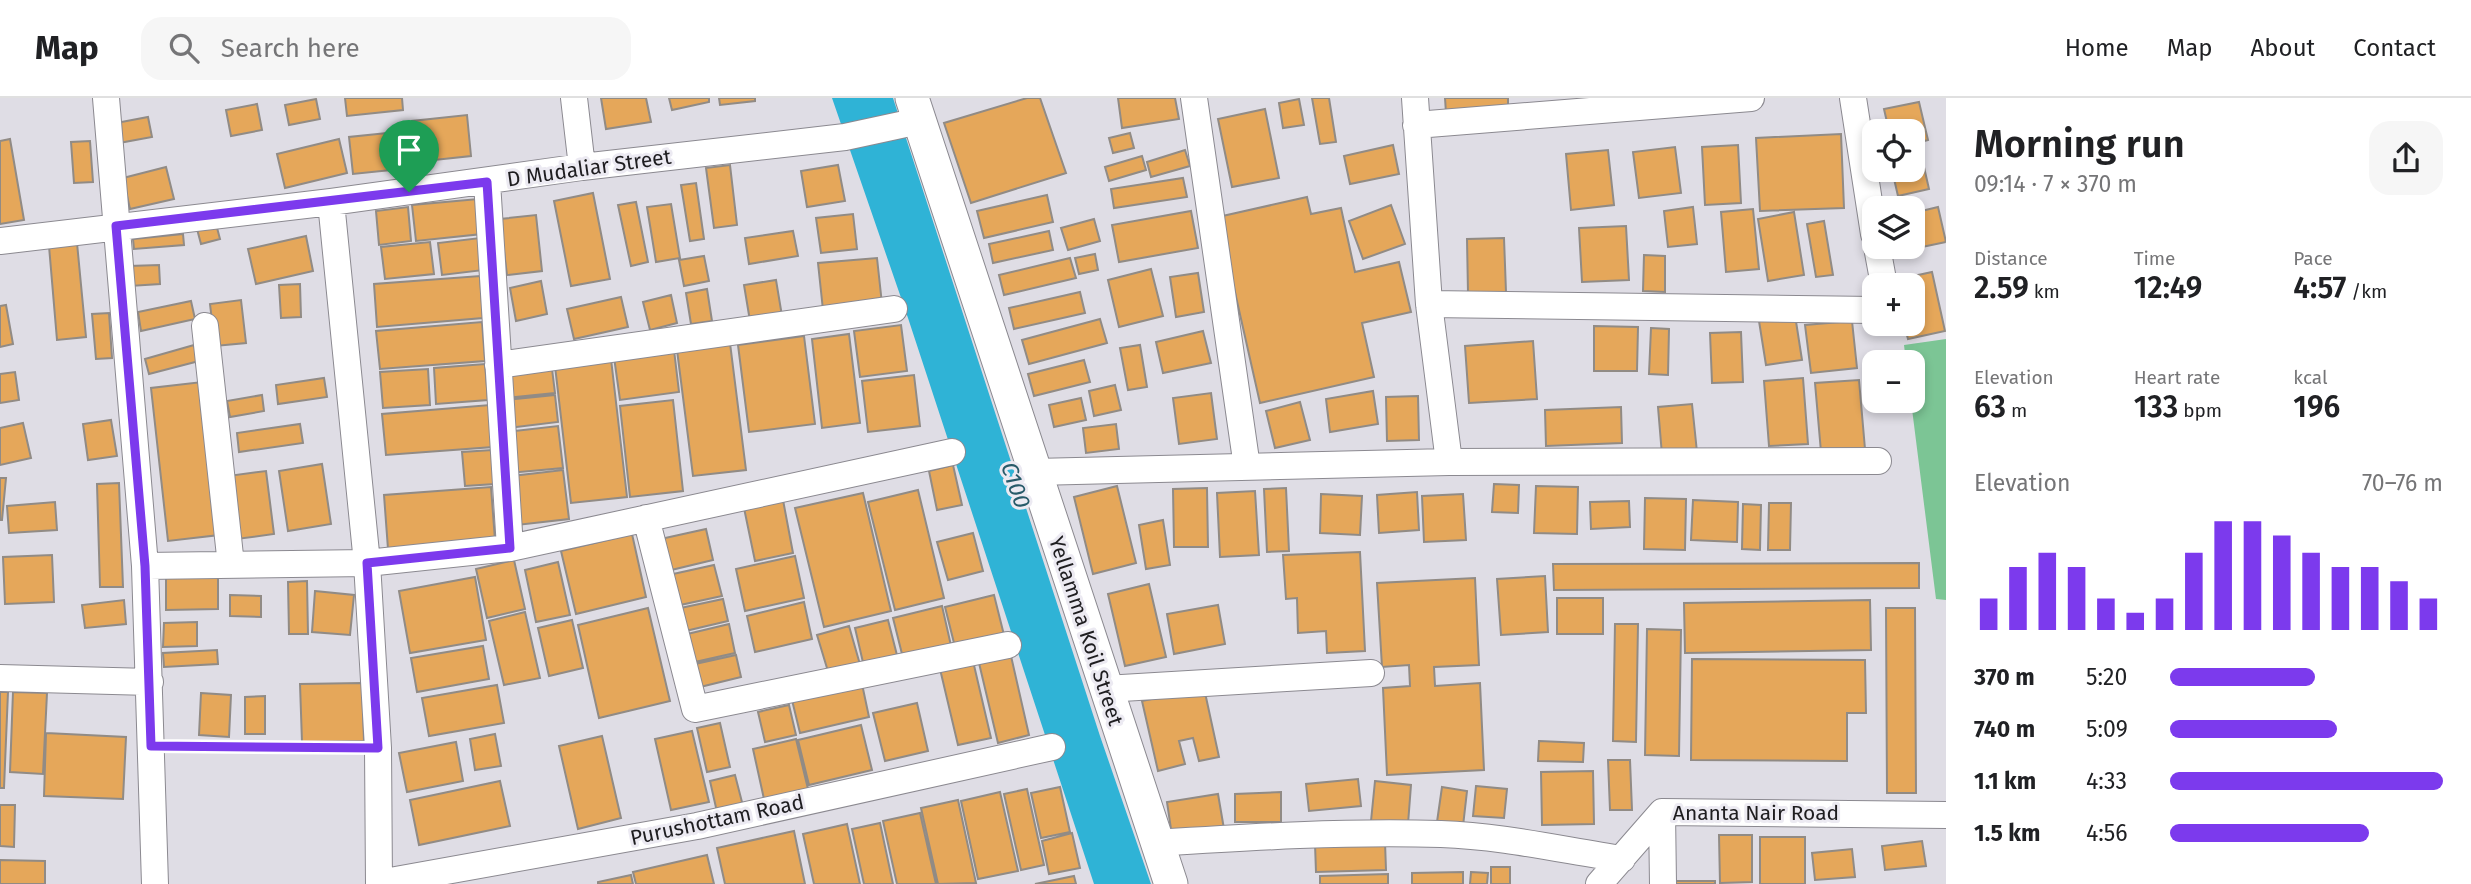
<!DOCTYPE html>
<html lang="en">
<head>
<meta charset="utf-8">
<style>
	body { margin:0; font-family:"Fira Sans",sans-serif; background:#f6f6f6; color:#202124; height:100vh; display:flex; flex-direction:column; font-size:26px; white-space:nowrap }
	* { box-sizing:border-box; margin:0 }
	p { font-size:23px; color:#757577 }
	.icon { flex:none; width:38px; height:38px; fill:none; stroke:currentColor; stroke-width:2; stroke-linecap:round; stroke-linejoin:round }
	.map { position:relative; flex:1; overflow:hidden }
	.sheet { display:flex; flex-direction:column; background:#fff; width:525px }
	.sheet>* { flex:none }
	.buttons { position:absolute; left:1862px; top:21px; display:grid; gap:14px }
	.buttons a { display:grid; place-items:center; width:63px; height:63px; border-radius:14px; background:#fff; box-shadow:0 4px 10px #0003; font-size:35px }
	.pin { position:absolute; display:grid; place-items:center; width:60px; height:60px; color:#fff; margin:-72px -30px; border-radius:50% 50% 50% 0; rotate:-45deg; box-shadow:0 0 7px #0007 }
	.pin .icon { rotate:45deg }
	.round { display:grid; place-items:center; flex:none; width:74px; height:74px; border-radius:21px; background:#f6f6f6 }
	.overview { display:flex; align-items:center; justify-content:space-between; height:119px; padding:0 28px }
	h1 { font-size:38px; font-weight:600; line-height:52px }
	.figures { display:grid; grid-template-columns:repeat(3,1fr); gap:10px; height:119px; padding:7px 28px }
	.figures div { display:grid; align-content:center }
	.figures b { font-size:30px; font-weight:600 }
	.figures small { font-size:19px; font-weight:400 }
	.figures p { font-size:19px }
	.chart { height:196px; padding:14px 28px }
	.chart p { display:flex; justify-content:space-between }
	.chart svg { width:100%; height:126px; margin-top:7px; stroke:#7c3aed; stroke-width:6 }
	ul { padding:0 28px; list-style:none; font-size:23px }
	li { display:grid; grid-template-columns:112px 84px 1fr; align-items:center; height:52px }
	li i { height:18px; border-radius:9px; background:#7c3aed }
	header { display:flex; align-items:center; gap:42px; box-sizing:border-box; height:98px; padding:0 35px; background:#fff; border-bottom:2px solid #e0e0e0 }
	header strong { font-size:33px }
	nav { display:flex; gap:38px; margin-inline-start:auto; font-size:24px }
	.search { width:490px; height:63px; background:#f6f6f6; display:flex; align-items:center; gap:18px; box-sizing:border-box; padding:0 24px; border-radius:21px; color:#757577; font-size:26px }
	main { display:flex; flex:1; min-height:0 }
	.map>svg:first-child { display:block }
</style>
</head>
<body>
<header>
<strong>Map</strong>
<div class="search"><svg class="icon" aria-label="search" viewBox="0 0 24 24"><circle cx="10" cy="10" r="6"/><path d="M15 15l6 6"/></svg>Search here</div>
<nav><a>Home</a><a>Map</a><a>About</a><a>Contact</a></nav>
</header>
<main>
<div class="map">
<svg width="1946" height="786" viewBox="0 0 1946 786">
	<rect width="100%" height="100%" fill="#dfdde5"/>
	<path fill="#7cc595" d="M1946,241V502L1936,501L1911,303L1913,264H1906L1904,247Z"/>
	<path fill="#2fb3d6" d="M832,0H893L1100,638L1151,786H1094L908,220Z"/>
	<path fill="#e5a75a" stroke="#918b85" stroke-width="2" d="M345,0H402L403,12L347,18Z
		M601,0H646L651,24L606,31Z
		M669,0H709V4L672,12Z
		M719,0H755V3L720,7Z
		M1027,0H1040L1066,75L971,105L944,25Z
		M1118,0H1175L1179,21L1122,30Z
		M1312,0H1329L1336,44L1320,46Z
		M1445,0H1508V10L1446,15Z
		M316,1L320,21L289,27L285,7Z
		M1299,1L1304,27L1283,30L1279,5Z
		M1919,4L1928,42L1913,46V33H1889L1884,11Z
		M257,6L262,32L231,38L226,12Z
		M1265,11L1279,80L1232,89L1218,21Z
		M467,17L471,58L416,64L412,23Z
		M148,19L152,39L119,45L116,25Z
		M406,33L410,70L353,76L349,39Z
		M1130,35L1134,50L1113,55L1109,40Z
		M1841,36L1844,110L1760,113L1756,40Z
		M10,41L24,122L0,126V43Z
		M339,41L347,75L285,90L277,56Z
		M90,43L93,84L74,85L71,44Z
		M1393,47L1399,76L1350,86L1344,58Z
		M1738,47L1741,105L1705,107L1702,49Z
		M1675,49L1681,95L1639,100L1633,54Z
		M1185,52L1190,68L1151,79L1147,64Z
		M1608,52L1614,107L1571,112L1566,56Z
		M1921,56L1929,91L1898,98L1892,72H1913V57Z
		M1142,58L1146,72L1109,83L1105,69Z
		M730,67L737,127L714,130L706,70Z
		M838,67L845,103L807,109L801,73Z
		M166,69L174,101L130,111L123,80Z
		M1183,80L1187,99L1114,110L1111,91Z
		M696,85L704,141L690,143L681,87Z
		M593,95L610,181L571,188L554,103Z
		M1047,97L1053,124L984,140L977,113Z
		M1307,99L1311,116L1341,110L1355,174L1399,164L1411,214L1362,225L1374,279L1260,305L1218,119Z
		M478,101L482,136L416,143L412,107Z
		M636,104L648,164L631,168L618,107Z
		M671,106L680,160L656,164L647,109Z
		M1391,107L1405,146L1363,161L1349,123Z
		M408,109L411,143L379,147L376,113Z
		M1693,109L1697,146L1668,149L1664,113Z
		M1938,109L1946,144L1898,154L1897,149H1913V115Z
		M1753,111L1759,171L1726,174L1721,114Z
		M1191,113L1198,150L1119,164L1112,127Z
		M1794,114L1804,177L1768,183L1758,121Z
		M853,116L857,151L821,155L816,120Z
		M536,117L542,173L507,177L500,121Z
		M1094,121L1100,143L1068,152L1061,130Z
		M1824,123L1833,177L1816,179L1807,126Z
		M216,126L220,141L201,146L197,131Z
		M1626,128L1629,182L1582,184L1579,130Z
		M793,133L798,158L749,166L745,140Z
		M1049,133L1053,152L993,165L989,146Z
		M183,136L184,147L134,151L133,141Z
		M306,138L313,173L256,186L248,151Z
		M480,140L484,172L442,177L438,145Z
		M1504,140L1506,194L1468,195L1467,141Z
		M430,144L434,176L385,181L381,149Z
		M77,145L86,239L57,242L49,148Z
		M1095,156L1098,172L1079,176L1075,160Z
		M1644,157L1665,158V194L1643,193Z
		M704,158L709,183L684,188L679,162Z
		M877,160L882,206L823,212L818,165Z
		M1070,160L1076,180L1004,197L999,177Z
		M159,167L160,186L130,188L129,168Z
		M1151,171L1163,218L1119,229L1108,182Z
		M1932,174L1945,233L1908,241L1904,226H1913V187H1896L1895,182Z
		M1198,175L1204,214L1176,219L1170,179Z
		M480,178L483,220L377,229L374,186Z
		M776,182L782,218L750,223L744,187Z
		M541,183L547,216L516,223L510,190Z
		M300,186L301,219L281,220L279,187Z
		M707,191L712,223L691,226L686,195Z
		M1080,194L1085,215L1014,231L1009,210Z
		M671,197L677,225L650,232L643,204Z
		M621,199L628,229L574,241L567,211Z
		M241,202L246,245L215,248L210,206Z
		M191,203L195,221L141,233L138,214Z
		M6,207L13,246L0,249V208Z
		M109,215L112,260L96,261L92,216Z
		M1795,217L1802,262L1766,267L1759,223Z
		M1100,221L1107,245L1029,266L1022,242Z
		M1852,223L1857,270L1811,275L1805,227Z
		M482,224L485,263L380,271L376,233Z
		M901,227L907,273L860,279L854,233Z
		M1594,228L1638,229L1637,273H1594Z
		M1651,230L1669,231L1668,277L1649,276Z
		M1203,233L1211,265L1163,275L1156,244Z
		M1741,234L1743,284L1712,285L1710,235Z
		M849,236L860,325L822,330L812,241Z
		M804,238L815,326L749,334L738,247Z
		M1533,243L1537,301L1469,305L1465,248Z
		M730,245L746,372L693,378L677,252Z
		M194,247L199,263L149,276L145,261Z
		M1140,247L1147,289L1128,292L1120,250Z
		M674,252L679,294L620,302L614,259Z
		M611,261L627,399L571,405L555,268Z
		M1084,262L1090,284L1034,298L1028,276Z
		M551,263L555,295L506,300L503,269Z
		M485,266L488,302L436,306L434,270Z
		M428,271L430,307L383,310L380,274Z
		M15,274L19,302L0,305V276Z
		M914,277L920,328L868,334L862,283Z
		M324,280L327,299L278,306L276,287Z
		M1803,280L1808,346L1769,348L1764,283Z
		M1859,282L1865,351L1821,354L1815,285Z
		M202,284L219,437L168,443L151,290Z
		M1115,287L1121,312L1094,318L1089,293Z
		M1373,293L1378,326L1330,334L1326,301Z
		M1211,295L1217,341L1179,346L1173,300Z
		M262,297L264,313L230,319L227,303Z
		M555,297L558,324L508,330L505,302Z
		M1418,298L1419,342L1387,343L1386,299Z
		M1081,300L1086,322L1054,329L1049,307Z
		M673,302L683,393L630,399L620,308Z
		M1300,304L1310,342L1275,350L1266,313Z
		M1692,306L1697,354L1662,357L1658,309Z
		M490,307L493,349L386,357L382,316Z
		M1621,309L1622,345L1546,348L1545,312Z
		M111,322L117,358L88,362L83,326Z
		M23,325L31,360L0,367V330Z
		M300,326L303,345L239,354L237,335Z
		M1116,326L1119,351L1086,355L1083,330Z
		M558,328L563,370L509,375L505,334Z
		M492,352L495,386L465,388L462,354Z
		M322,366L331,426L288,433L279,373Z
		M953,367L962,407L937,412L929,373Z
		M563,372L569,421L517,427L512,378Z
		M266,373L274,436L237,441L228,378Z
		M0,380H6L2,422H0Z
		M119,385L123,489H100L97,386Z
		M1494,386L1519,387L1518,415L1492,414Z
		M1117,388L1136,465L1093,476L1074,399Z
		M1536,388L1578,389L1577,436L1534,435Z
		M491,389L495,442L388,451L384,397Z
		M1207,390L1208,449H1174L1173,391Z
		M1286,390L1289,453L1267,454L1264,391Z
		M918,392L944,500L895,512L868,404Z
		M1255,393L1259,457L1220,459L1217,395Z
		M1417,394L1419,432L1379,435L1377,397Z
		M863,395L891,513L824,529L795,410Z
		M1321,396L1362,398L1360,437L1320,435Z
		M1463,396L1466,442L1424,444L1422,398Z
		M1645,400L1686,401L1685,452L1644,451Z
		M783,402L793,455L755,463L744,410Z
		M1693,402L1738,404L1737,444L1691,442Z
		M1629,403L1630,429L1591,431L1590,404Z
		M55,404L57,432L9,435L7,408Z
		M1769,405H1791L1790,452H1768Z
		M1743,406L1761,407L1760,452L1742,451Z
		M1163,422L1170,467L1146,471L1139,427Z
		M706,431L713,462L663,474L656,442Z
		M973,435L983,473L948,482L937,444Z
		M632,436L646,499L576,516L561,453Z
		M1360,454L1365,553L1327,555L1326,533L1298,535L1297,500L1286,501L1283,457Z
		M52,457L54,504L5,506L3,459Z
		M795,458L804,500L745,513L736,471Z
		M514,462L525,511L487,520L476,471Z
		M558,464L570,517L536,524L525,472Z
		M1919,465V490L1554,492L1553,466Z
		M714,467L722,498L671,509L664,478Z
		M166,477H218V511L166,512Z
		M1545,478L1548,534L1501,537L1497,481Z
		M475,479L486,542L410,555L399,493Z
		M1475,480L1479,567L1434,569L1435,588L1480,585L1484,672L1387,677L1383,590L1410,588L1409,567L1382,569L1377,485Z
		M307,483L308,536H289L288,484Z
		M1149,486L1166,559L1125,568L1108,496Z
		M315,493L354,497L350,537L312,534Z
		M230,497L261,498V519L230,518Z
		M994,497L1005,541L956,553L945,509Z
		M1557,500H1603V536H1557Z
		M723,501L728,523L677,535L671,512Z
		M124,502L126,526L85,530L82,507Z
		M1870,502L1871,552L1685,555L1684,505Z
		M804,504L812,541L755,554L747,518Z
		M1218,507L1225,546L1174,556L1167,516Z
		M942,508L952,552L904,564L893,520Z
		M648,510L670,603L599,620L578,527Z
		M1886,510H1915L1916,695H1887Z
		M525,514L540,580L504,587L489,523Z
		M572,522L583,570L549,578L538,530Z
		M888,522L899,565L865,573L855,530Z
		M197,524V548L163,549L164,525Z
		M729,526L735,555L686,566L679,538Z
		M1615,526H1638L1636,644L1613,643Z
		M849,528L861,570L830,580L817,537Z
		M1647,531L1681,532L1679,658L1645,657Z
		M483,548L489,581L417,594L411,560Z
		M217,552L218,566L164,569L163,555Z
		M736,557L741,579L692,591L686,568Z
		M1011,558L1029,637L998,645L979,565Z
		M1692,561L1865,562L1866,615H1847V663L1691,662Z
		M973,563L991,640L958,647L940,571Z
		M362,585L364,643L302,644L300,586Z
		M862,586L869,619L800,635L792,602Z
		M497,587L504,625L429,638L422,600Z
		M1204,590L1219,659L1199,663L1193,640L1179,643L1185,666L1158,673L1142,603Z
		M0,594H8L4,690H0Z
		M13,594L47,595L43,676L10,674Z
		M201,595L231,597L229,639L199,637Z
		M265,598V636H245V599Z
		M917,605L928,653L885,663L873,615Z
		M789,607L796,637L765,644L758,614Z
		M720,625L730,669L707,674L697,630Z
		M861,627L872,672L809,687L798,642Z
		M692,633L709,704L671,712L655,641Z
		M46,635L126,639L123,701L44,698Z
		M495,636L501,668L475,672L470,641Z
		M602,638L621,720L578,731L559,648Z
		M796,641L808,691L764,701L753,651Z
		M1539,643L1584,645L1583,664L1538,663Z
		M456,644L463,683L407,694L399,655Z
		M1608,662H1630L1632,712H1610Z
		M1593,673L1594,726L1542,727L1541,674Z
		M735,677L743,708L717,714L710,683Z
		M1358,681L1361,708L1309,713L1306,686Z
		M500,683L510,728L419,747L410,702Z
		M1375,683L1411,687L1408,726L1371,723Z
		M1476,688L1507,691L1504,720L1473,718Z
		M1060,689L1070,734L1041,740L1031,695Z
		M1442,689L1467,693L1463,728L1437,724Z
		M1027,691L1044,767L1021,772L1004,696Z
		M1000,694L1018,773L978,781L961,703Z
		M1281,694V724H1235V696Z
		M1218,696L1224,731L1172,738L1167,704Z
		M958,702L976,785L938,786L921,710Z
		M0,707H15L14,749L0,748Z
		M920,715L936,786H897L883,723Z
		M880,725L893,786H864L852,731Z
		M847,726L860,786H814L803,736Z
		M794,733L805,786H725L717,750Z
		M1072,735L1080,770L1049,776L1042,743Z
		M1719,737H1752V784L1720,785Z
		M1760,739H1805V786H1760Z
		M1922,743L1926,768L1885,772L1882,748Z
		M1385,744L1386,772L1316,774L1315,746Z
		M1852,751L1855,779L1815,782L1812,755Z
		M707,757L714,786H636L633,774Z
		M0,762L45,763V786H0Z
		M1491,769H1510V786H1491Z
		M1463,774V786H1412V775Z
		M1471,774L1488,775L1487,786H1470Z
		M1388,776V786H1320V778Z
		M631,777L633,786H598V784Z
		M1074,778L1076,786H1035Z
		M1674,783H1715V786H1674Z"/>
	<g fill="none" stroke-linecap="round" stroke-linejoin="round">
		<defs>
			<path id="minor" d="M106,0L145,468L155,786
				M574,0L582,69
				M1194,0L1247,369
				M1415,0L1429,206L1449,364
				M1853,0L1874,136
				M1416,27L1751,0
				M487,84L510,450
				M331,104L367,465L378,650L379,786
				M0,143L331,104L582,69L845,39L919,23
				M1877,149L1884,187
				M1429,206L1874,212
				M205,228L231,467
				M498,267L894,211
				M1035,374L1449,364L1878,363
				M646,420L695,611L1008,547
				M145,468L367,465L510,450L952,354
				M0,580L150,584
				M1105,591L1371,575
				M1662,714L1663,786
				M1157,745C1251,739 1347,733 1441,736C1502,738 1562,752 1622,761
				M379,785L697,728L1052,649
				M1599,786L1662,714L1946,717"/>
			<path id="tertiary" d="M912,0L1171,786"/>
		</defs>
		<use href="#minor" stroke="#8b8990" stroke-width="28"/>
		<use href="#tertiary" stroke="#8b8990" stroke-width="35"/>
		<path stroke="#9b9aa0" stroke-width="4.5" stroke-dasharray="5 3.5" stroke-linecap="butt" d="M180,648L350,649"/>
		<use href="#minor" stroke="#fff" stroke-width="26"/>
		<use href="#tertiary" stroke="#fff" stroke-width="33"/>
	</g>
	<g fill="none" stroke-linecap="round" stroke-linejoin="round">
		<defs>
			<path id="route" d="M487,84L510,450L367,465L378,650L151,648L145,468L116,128Z"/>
		</defs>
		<use href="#route" stroke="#fff" stroke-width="14"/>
		<use href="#route" stroke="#7c3aed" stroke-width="9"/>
	</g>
	<g text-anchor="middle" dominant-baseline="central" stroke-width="6" stroke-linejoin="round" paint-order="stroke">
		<g font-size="21" fill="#1e1d20" stroke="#eceaf2">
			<text transform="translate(589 70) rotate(-8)">D Mudaliar Street</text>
			<text transform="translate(1086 533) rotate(72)">Yellamma Koil Street</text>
			<text x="1756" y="715">Ananta Nair Road</text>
			<text transform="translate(717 722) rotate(-12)">Purushottam Road</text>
		</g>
		<g font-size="23" font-style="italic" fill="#275a69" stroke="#eceaf2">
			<text transform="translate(1016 387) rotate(71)">C100</text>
		</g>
	</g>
</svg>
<div class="buttons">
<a><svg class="icon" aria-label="locate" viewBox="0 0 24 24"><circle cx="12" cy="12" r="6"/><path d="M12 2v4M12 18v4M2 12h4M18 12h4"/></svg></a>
<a><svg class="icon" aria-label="layers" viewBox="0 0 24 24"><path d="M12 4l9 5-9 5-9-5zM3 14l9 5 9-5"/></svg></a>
<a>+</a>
<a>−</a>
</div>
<div class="pin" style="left:409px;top:94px;background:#1e9e55"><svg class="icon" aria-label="arrive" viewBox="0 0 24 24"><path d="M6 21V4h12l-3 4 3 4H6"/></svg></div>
</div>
<section class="sheet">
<div class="overview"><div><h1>Morning run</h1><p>09:14 · 7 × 370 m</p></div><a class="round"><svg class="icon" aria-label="share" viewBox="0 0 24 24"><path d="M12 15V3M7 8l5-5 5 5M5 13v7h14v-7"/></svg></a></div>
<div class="figures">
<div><p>Distance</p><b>2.59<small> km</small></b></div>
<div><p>Time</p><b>12:49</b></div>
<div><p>Pace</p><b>4:57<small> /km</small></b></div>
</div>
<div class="figures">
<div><p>Elevation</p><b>63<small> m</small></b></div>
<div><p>Heart rate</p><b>133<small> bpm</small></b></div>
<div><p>kcal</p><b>196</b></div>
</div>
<div class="chart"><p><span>Elevation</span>70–76 m</p>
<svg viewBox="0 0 160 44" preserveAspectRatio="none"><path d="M5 44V33M15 44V22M25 44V17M35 44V22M45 44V33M55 44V38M65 44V33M75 44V17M85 44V6M95 44V6M105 44V11M115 44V17M125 44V22M135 44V22M145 44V27M155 44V33"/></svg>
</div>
<ul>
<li><b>370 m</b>5:20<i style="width:53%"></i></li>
<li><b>740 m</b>5:09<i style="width:61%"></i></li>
<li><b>1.1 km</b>4:33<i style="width:100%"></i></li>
<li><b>1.5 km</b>4:56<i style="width:73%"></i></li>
</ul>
</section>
</main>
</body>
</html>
